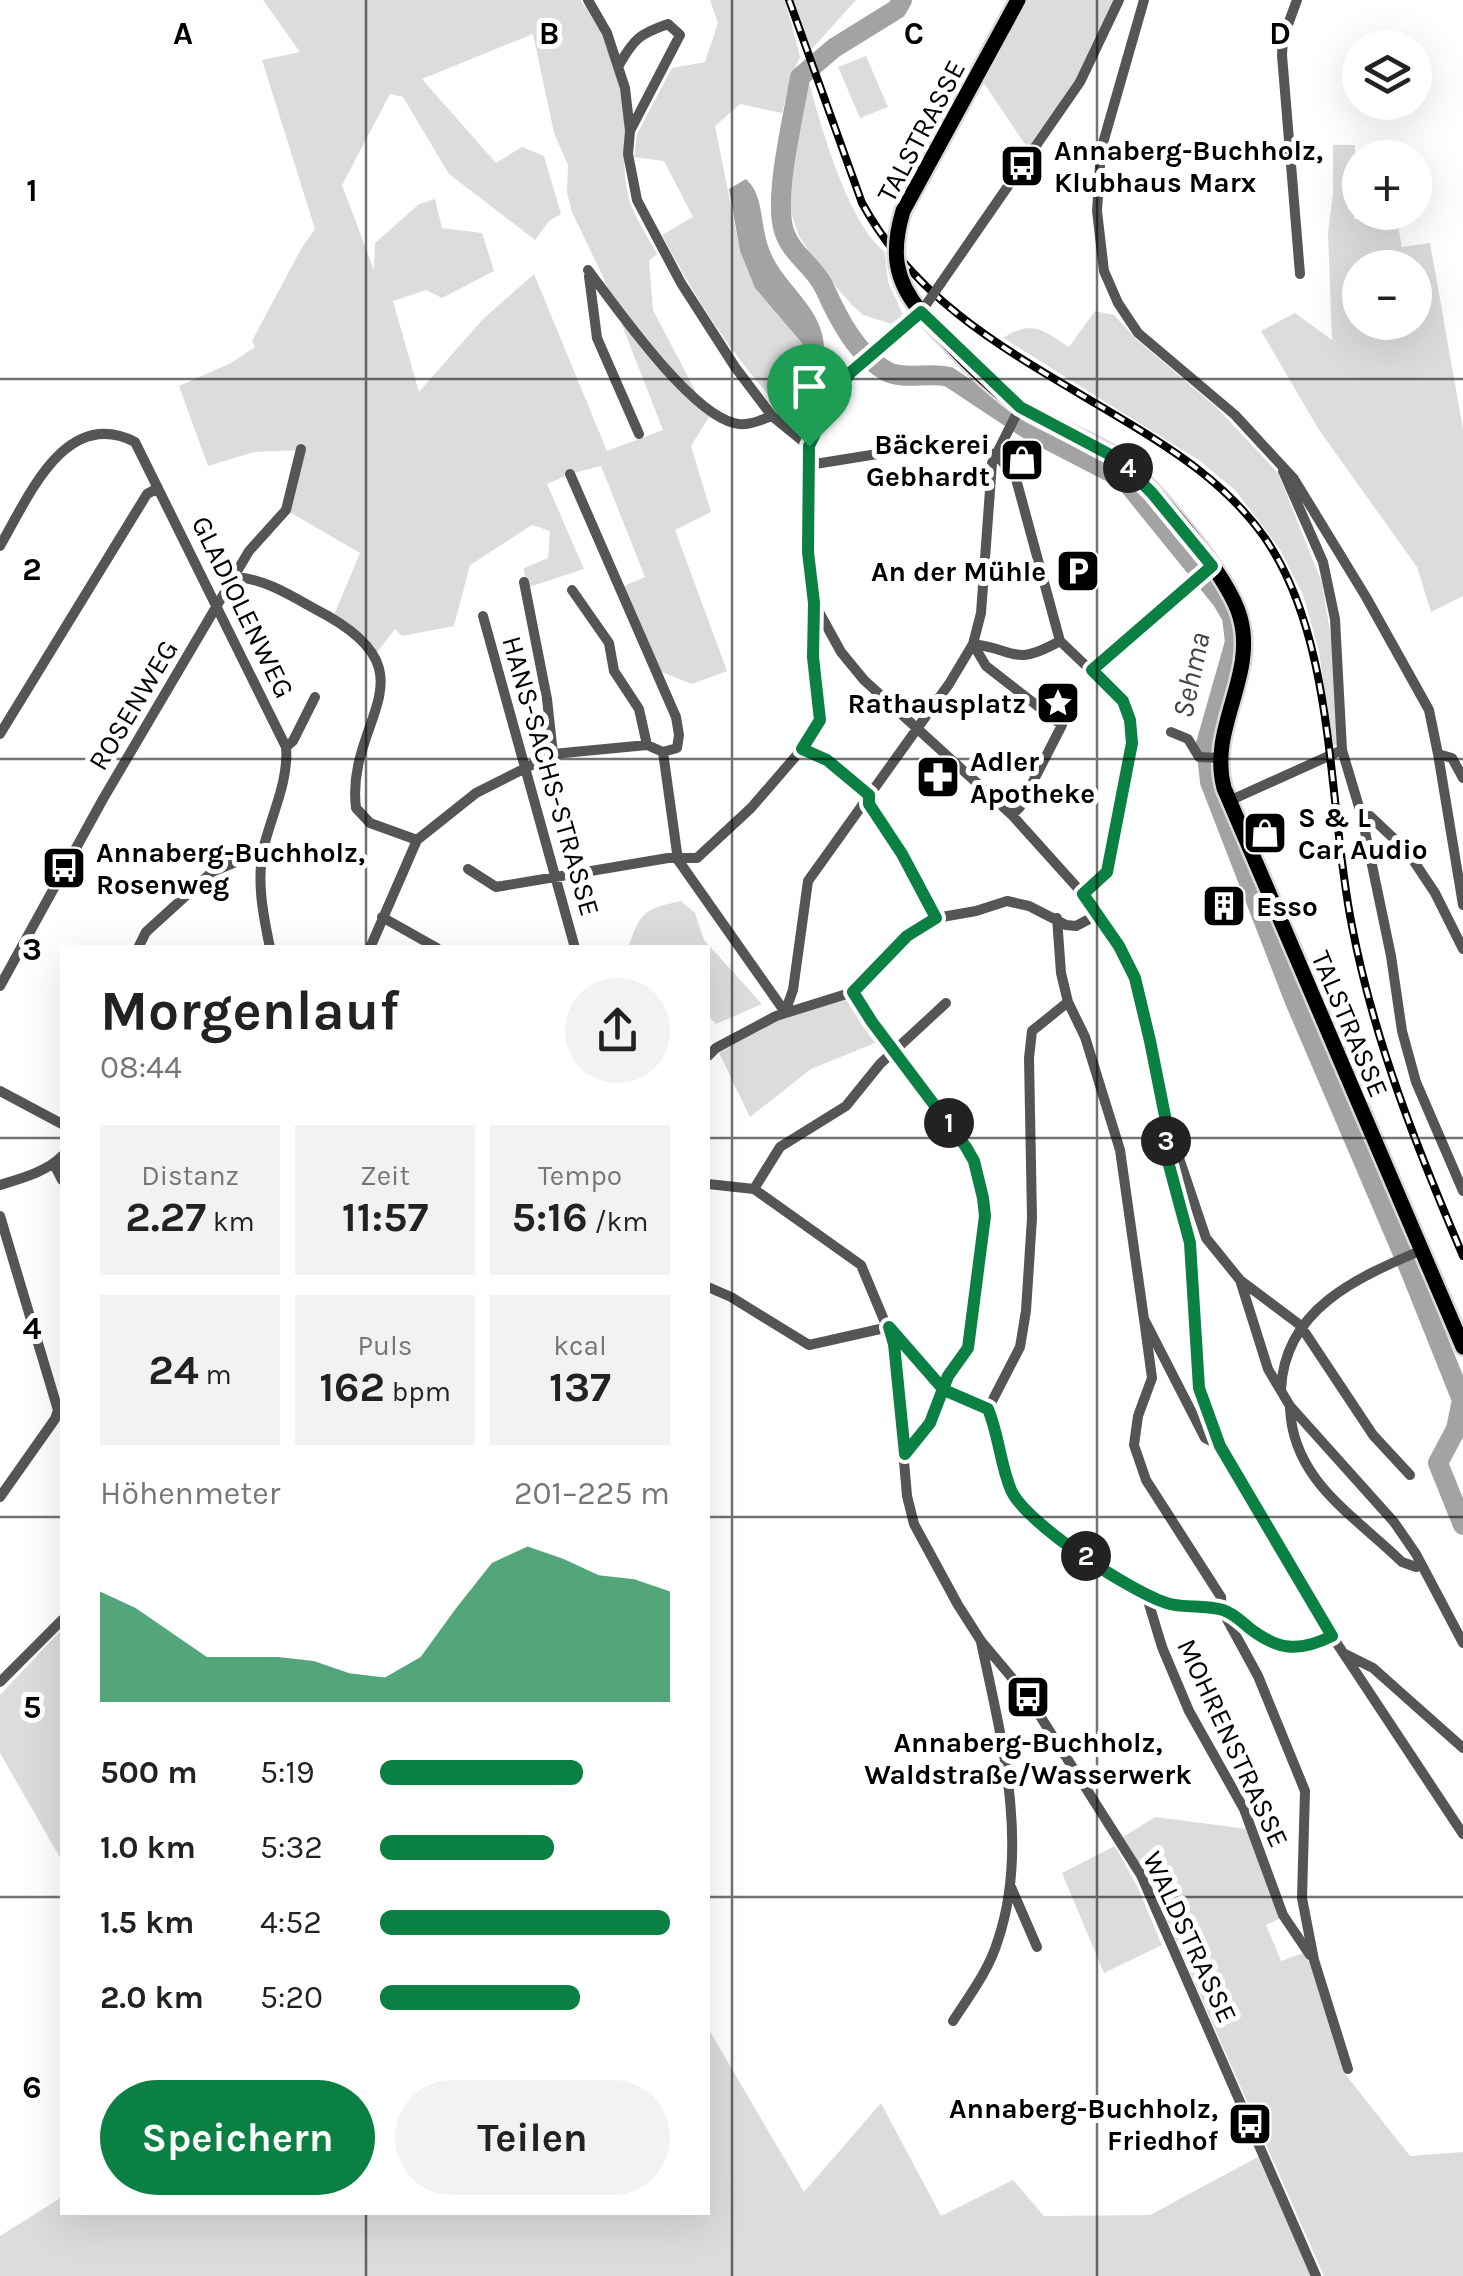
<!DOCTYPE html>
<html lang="de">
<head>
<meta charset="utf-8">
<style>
	body { margin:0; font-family:Karla,sans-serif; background:#f2f2f2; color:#222; height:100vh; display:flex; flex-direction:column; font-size:38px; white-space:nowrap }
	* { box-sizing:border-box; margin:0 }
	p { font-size:32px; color:#767676 }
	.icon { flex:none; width:55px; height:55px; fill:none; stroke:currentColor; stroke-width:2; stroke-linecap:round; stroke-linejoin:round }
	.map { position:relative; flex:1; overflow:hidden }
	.details { position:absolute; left:60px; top:945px; width:650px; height:1270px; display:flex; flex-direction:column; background:#fff; border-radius:0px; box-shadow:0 10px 40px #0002 }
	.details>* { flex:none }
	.controls { position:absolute; left:1342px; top:30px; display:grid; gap:20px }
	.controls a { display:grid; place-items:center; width:90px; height:90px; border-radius:50%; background:#fff; box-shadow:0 10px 40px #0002; font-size:50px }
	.pin { position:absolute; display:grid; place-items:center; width:85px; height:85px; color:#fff; margin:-102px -42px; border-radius:50% 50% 50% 0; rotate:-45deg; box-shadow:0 0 10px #0007 }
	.pin .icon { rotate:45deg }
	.km { position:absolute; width:50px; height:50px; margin:-25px; border-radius:50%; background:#222; color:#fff; font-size:28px; line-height:50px; text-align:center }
	.round { display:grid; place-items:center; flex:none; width:105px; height:105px; border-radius:52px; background:#f2f2f2 }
	.summary { display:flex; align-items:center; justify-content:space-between; height:170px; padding:0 40px }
	h1 { font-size:55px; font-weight:700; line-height:75px }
	.figures { display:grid; grid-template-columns:repeat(3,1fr); gap:15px; height:170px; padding:10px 40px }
	.figures div { display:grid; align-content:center; border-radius:0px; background:#f2f2f2; text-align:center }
	.figures b { font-size:42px; font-weight:700 }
	.figures small { font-size:28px; font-weight:400 }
	.figures p { font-size:28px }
	.chart { height:280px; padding:20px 40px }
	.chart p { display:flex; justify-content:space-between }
	.chart svg { width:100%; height:180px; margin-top:10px; fill:#0b8043; opacity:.7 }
	.action { display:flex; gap:20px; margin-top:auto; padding:20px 40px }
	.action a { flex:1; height:115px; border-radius:60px; background:#0b8043; color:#fff; font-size:40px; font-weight:700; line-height:115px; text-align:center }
	.action a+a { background:#f2f2f2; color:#222 }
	ul { padding:0 40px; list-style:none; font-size:32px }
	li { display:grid; grid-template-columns:160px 120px 1fr; align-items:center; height:75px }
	li i { height:25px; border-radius:12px; background:#0b8043 }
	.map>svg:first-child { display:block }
</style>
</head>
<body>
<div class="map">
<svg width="1463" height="2276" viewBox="0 0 1463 2276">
	<rect width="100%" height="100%" fill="#fff"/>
	<path fill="#dcdcdc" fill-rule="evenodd" d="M263,0H580C608,34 625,86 625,130C624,153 623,176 629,199C635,218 648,237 657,254L649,261L653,310L709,417L691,446L711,512L675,530L727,671L692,684L659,671L622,587L645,577L601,466L570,474L547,484L584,569L526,588L524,568L548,558L550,531L532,525L470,565L454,626L402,636L395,629L377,652L334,615L360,553L286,510L301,450L254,452L208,466L179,386L231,363L255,347L252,341L301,249L315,229L262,60L300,52ZM533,34L554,133L568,165L567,193L572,212L604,279L663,430L607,451L534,274L483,319L419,392L393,301L426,290L442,298L494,271L482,233L442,228L435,199L419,204L375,243L374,270L342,185L390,94L403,97L449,174L535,240L549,221L561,214L544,156L522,147L496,163L422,79Z
		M710,0H785L800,57L792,74L782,113L740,104L715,126L740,251L755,288L833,381L805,431C744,376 700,307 662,235L693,217L664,161L634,157L637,134L672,68L705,62L718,23Z
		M792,0H856L811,50Z
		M1025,0H1119L1109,27L1031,153L983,82Z
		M866,56L888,107L860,118L838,67Z
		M807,74C819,121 847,222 885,252L888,282L906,321L895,325L863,315L851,304L820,268L799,236L785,195L803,78Z
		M1333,145H1355L1354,219L1397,221L1402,247L1430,243L1463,429V596L1431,612L1417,567L1319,430L1261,331L1295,313L1332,340L1328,233L1333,193ZM1360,268H1415V322H1360Z
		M1095,311L1114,315L1136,339L1216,407L1278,473L1322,583L1332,644L1337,745L1332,746L1319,651L1303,595L1281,551L1236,491L1200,461L1003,338C1033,319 1042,330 1069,347Z
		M681,901L695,913L704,940L762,1004L716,1024L708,1016V948L629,945C641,911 645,909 681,901Z
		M848,997L880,1041L811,1069L750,1117L719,1053L787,1015Z
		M62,1629V1861L0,1753V1695Z
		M1155,1817L1248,1829L1281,1918L1266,1925L1281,1961L1303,1953L1310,1963L1345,2074L1410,2156L1463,2152V2276H1324L1148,1877L1123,1837Z
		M1115,1846L1138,1888L1162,1945L1104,1973L1062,1873Z
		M708,2028L804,2192L881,2103L941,2216L1013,2180L1044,2216L1150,2215L1258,2157L1312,2276H0V2236L62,2197V2212H708Z"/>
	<path fill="#a3a3a3" d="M746,179C764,195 760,223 768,246C782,288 828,307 824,357L817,361L755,288L740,251L729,189Z"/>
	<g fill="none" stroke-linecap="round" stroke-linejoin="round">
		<path stroke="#a3a3a3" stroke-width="20" d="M902,0L897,9L834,48L800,77C794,115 773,197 784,231C791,254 814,266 824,287C838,318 857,356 888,372C904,380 930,372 949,377L1029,430L1124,479L1222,600L1232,617L1235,642L1206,744L1210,782L1294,999L1410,1270L1462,1400L1456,1429L1438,1463L1463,1525"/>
		<defs>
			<path id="primary" d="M903,211L1018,0
				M921,312C951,345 984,382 1020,407C1049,427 1085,436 1115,456C1150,481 1229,576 1240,617C1257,676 1208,728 1224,788L1463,1347"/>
		</defs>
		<use href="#primary" stroke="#dbdbdb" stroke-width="20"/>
		<path stroke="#555" stroke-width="10" d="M588,0L607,33L625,88L630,131L628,154L637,200L681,283L735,367L772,416L809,446
			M1144,0L1101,150L1097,211L1104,271L1118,303L1138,333L1235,415L1294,479L1366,597L1429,710L1438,754L1452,758L1463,778
			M1297,0L1283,38L1282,55L1300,274
			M619,65C634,39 639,34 668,24L680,35L631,129
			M588,270C616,307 689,412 734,423C746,427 761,420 772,416
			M589,276L597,338L639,434
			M941,283L1080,82L1119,0
			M921,312L850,373L829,403L809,446V552L814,603L841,652L864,680L1012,815L1083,894L1119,946L1135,978L1150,1041L1165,1116L1166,1153L1190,1243L1199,1388L1220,1446L1332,1636L1463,1834
			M809,465L933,445L954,444L997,455L1016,479L1060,641L1123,701L1130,720L1132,743L1107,872L1083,894
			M1283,471L1323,562L1335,619L1342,750L1362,817L1391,956L1402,1031L1416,1082L1463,1191
			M570,474L676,717L679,735L677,748L663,752
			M0,546C28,498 65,406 135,442L286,747C289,780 272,814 264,846C256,880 263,914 270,948
			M236,577C265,579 290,595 315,609C441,673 345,718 356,808L370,823L417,840
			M524,582L547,699L553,754
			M572,590L609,643L614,671L639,709L647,745
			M483,616L575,948
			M973,644L986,666L1062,725L1020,807L1012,815
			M973,644C1018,650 1013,667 1060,641
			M1091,670L1213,566
			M1171,732L1188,739L1199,757L1219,758
			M0,734L147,494L158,488
			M286,747L293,741L315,697
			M802,749L827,760L869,795V804L902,854L936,918
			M663,752L678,860L785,1012
			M1438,754L1463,905
			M1229,801L1342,750
			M1362,817L1370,816L1407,851L1435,893L1463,949
			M468,869L496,887L668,858H697L751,808L802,749L820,720L813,657L814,604
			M382,917L437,948
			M1057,918L1061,973L1068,1002L1085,1037L1120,1150L1144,1319L1205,1438L1219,1445
			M138,948L146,932L212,872L263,851
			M370,948L417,840L476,793L553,754L647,745L663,752
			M0,986L103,799L249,551L286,510L301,449
			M853,992L872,1022L966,1147L980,1178L985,1216L968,1348L949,1376L930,1423L905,1454
			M785,1012L793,990L808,881L949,684L973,644L981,613L992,463L1020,407
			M708,1056L716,1048L776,1016L853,992L907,936L936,918L976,911L1007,901L1029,906L1066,925L1076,926L1097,915
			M0,1091L62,1124
			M1170,1131L1206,1238L1240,1280L1300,1325L1373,1435L1410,1475
			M54,1164L62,1180
			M708,1184L754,1189L861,1265L894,1344L907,1496L914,1524L958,1605L981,1641L1028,1697L1141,1875L1316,2276
			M0,1185C22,1178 46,1172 62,1156
			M754,1189L780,1147L846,1106L880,1064L946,1003
			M0,1216L58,1410L55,1419L0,1497
			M1240,1280L1268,1369L1290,1406L1394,1522L1416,1554L1463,1643
			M708,1287L731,1297L809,1345L889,1327
			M1144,1319L1152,1378L1138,1416L1134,1445L1146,1480L1221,1597L1222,1610L1258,1676L1305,1791L1302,1898L1314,1960L1348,2069
			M891,1329L944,1390L988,1409C1002,1441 999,1482 1023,1509C1045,1533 1139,1596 1170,1604C1187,1608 1206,1605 1223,1610C1233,1613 1241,1621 1248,1627C1277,1650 1298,1653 1332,1636
			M1281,1389C1285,1309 1356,1278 1422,1250
			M1290,1408C1293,1481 1354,1515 1402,1562L1416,1567L1421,1565
			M988,1409L1020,1347L1026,1311L1032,1218L1029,1058L1032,1031L1068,1002
			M1146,1594L1162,1647L1189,1711L1244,1809L1283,1915L1310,1955
			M1345,1654L1373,1668L1463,1748
			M0,1682L62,1620
			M1011,1887L1037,1947
			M953,2021C970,1995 989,1970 998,1940C1030,1845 1001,1736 981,1642"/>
		<use href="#primary" stroke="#000" stroke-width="15"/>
		<defs>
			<path id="rail" d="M789,0L862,203C920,309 1021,358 1120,418C1174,450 1228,485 1265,538C1337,643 1327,803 1352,926C1374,1041 1417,1148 1463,1256"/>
		</defs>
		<use href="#rail" stroke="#000" stroke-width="8"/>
		<use href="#rail" stroke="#fff" stroke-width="4" stroke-dasharray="11" stroke-linecap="butt"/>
		<defs>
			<path id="primary-bridge" d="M903,211C891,251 894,280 921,312"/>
		</defs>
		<use href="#primary-bridge" stroke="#dbdbdb" stroke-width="20" stroke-linecap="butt"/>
		<path stroke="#555" stroke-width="10" d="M921,312L941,283"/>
		<use href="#primary-bridge" stroke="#000" stroke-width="15"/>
	</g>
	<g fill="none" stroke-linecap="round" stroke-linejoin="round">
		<defs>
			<path id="route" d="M809,446L808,552L814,603L813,657L820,720L802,749L827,760L869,795V804L902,854L936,918L907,936L853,992L872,1022L966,1147L974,1161L983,1198L985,1216L968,1348L948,1376L930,1423L905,1454L894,1344L889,1327L944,1390L988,1409C999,1435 1000,1464 1011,1490C1025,1523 1135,1595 1170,1604C1187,1608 1206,1605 1223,1610C1233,1613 1241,1621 1248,1627C1277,1650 1298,1653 1332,1636L1220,1446L1199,1388L1190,1243L1166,1154L1165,1116L1150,1041L1135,978L1119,946L1083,894L1107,872L1132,743L1130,720L1123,701L1092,670L1212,566L1152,493L1118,459L1020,407L921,312L850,373L829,404L809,446"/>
		</defs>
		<use href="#route" stroke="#fff" stroke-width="20"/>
		<use href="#route" stroke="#0b8043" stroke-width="12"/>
	</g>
	<path fill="none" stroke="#000" stroke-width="2.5" stroke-opacity="0.55" d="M366,0V948M732,0V2276M1097,0V2276M0,379H1463M0,759H1463M0,1138H62M708,1138H1463M0,1517H62M708,1517H1463M0,1897H62M708,1897H1463M366,2212V2276"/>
	<defs>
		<symbol id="bus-square" viewBox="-11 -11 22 22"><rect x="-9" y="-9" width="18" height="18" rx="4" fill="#000" stroke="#fff"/><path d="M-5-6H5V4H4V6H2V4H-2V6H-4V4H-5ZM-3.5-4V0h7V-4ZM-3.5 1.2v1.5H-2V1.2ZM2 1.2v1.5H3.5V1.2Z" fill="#fff"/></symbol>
		<symbol id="shop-square" viewBox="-11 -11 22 22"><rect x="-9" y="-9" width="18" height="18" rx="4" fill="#000" stroke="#fff"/><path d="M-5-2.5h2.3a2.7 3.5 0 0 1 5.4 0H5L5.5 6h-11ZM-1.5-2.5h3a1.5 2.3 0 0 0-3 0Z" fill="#fff"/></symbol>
		<symbol id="parking-square" viewBox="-11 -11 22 22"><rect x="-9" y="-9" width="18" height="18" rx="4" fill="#000" stroke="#fff"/><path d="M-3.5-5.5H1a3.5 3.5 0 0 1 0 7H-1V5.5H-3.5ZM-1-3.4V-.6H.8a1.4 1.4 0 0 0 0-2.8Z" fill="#fff"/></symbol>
		<symbol id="sight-square" viewBox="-11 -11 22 22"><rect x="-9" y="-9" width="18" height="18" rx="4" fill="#000" stroke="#fff"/><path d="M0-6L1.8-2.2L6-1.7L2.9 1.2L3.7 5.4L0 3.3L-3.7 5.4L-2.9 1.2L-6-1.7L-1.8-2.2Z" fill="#fff"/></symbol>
		<symbol id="pharmacy-square" viewBox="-11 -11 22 22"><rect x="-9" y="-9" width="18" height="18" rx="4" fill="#000" stroke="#fff"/><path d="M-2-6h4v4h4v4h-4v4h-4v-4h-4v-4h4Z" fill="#fff"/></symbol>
		<symbol id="building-square" viewBox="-11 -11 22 22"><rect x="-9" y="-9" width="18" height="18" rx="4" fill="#000" stroke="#fff"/><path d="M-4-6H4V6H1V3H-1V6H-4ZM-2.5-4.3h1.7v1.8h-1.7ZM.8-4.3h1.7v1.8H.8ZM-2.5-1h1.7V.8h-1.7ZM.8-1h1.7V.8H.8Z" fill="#fff"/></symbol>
	</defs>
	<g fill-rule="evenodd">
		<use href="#bus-square" x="997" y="141" width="50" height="50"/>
		<use href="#shop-square" x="997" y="435" width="50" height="50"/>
		<use href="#parking-square" x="1053" y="546" width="50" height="50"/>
		<use href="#sight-square" x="1033" y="678" width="50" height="50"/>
		<use href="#pharmacy-square" x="913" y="752" width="50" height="50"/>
		<use href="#shop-square" x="1240" y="808" width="50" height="50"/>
		<use href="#bus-square" x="39" y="843" width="50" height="50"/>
		<use href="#building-square" x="1199" y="881" width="50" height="50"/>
		<use href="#bus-square" x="1003" y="1672" width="50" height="50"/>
		<use href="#bus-square" x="1225" y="2099" width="50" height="50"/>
	</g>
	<g text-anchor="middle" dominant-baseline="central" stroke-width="10" stroke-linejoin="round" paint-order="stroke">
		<g font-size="28" fill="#000" stroke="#fff">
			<text transform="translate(921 131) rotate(-62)">TALSTRASSE</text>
			<text transform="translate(243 607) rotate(64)">GLADIOLENWEG</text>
			<text transform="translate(133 705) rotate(-59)">ROSENWEG</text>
			<text transform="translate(551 776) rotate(74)">HANS-SACHS-STRASSE</text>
			<text transform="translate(1350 1024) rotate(67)">TALSTRASSE</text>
			<text transform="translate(1233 1743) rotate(65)">MOHRENSTRASSE</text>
			<text transform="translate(1190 1937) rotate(65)">WALDSTRASSE</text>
		</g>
		<g font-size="28" font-weight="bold" fill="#000" stroke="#fff" text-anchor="start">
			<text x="1054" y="150">Annaberg-Buchholz,<tspan x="1054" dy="32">Klubhaus Marx</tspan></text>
			<text x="990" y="444" text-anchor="end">Bäckerei<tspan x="990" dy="32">Gebhardt</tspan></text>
			<text x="1046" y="571" text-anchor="end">An der Mühle</text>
			<text x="1026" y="703" text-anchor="end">Rathausplatz</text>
			<text x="970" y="761">Adler<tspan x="970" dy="32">Apotheke</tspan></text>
			<text x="1298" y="817">S &amp; L<tspan x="1298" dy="32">Car Audio</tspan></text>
			<text x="96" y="852">Annaberg-Buchholz,<tspan x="96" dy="32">Rosenweg</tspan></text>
			<text x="1256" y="906">Esso</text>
			<text x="1028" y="1742" text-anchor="middle">Annaberg-Buchholz,<tspan x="1028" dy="32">Waldstraße/Wasserwerk</tspan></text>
			<text x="1218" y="2108" text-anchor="end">Annaberg-Buchholz,<tspan x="1218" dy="32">Friedhof</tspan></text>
		</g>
		<g font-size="30" font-style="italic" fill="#444" stroke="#fff">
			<text transform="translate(1191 675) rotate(-78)">Sehma</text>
		</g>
	</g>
	<g font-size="32" text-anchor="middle" font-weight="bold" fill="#000" stroke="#fff" stroke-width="10" stroke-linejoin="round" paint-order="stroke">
		<text x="183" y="44">A</text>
		<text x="549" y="44">B</text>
		<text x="914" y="44">C</text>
		<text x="1280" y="44">D</text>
		<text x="32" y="201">1</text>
		<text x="32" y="580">2</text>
		<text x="32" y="960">3</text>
		<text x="32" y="1339">4</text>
		<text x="32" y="1718">5</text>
		<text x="32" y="2098">6</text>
	</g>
</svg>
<div class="controls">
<a><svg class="icon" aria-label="layers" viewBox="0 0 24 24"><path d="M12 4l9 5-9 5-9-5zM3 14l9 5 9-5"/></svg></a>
<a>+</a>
<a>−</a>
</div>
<div class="pin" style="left:809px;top:446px;background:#1e9e55"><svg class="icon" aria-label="arrive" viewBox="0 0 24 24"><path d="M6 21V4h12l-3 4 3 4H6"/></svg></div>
<b class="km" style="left:949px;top:1123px">1</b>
<b class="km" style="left:1086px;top:1556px">2</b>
<b class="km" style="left:1166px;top:1141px">3</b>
<b class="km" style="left:1128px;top:468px">4</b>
<section class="details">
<div class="summary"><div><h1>Morgenlauf</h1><p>08:44</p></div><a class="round"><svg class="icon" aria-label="share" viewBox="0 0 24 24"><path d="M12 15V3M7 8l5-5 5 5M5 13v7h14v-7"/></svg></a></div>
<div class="figures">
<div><p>Distanz</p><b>2.27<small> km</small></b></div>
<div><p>Zeit</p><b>11:57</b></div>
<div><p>Tempo</p><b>5:16<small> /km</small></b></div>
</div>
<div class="figures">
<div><b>24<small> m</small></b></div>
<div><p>Puls</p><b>162<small> bpm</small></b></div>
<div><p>kcal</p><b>137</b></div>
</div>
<div class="chart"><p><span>Höhenmeter</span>201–225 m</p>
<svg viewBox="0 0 160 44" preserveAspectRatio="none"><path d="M0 44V17L10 21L20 27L30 33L40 33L50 33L60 34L70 37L80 38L90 33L100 21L110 10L120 6L130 9L140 13L150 14L160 17V44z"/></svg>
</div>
<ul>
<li><b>500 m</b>5:19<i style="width:70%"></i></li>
<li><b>1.0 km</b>5:32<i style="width:60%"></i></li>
<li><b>1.5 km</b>4:52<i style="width:100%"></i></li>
<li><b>2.0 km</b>5:20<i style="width:69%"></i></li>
</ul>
<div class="action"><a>Speichern</a><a>Teilen</a></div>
</section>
</div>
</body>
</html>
